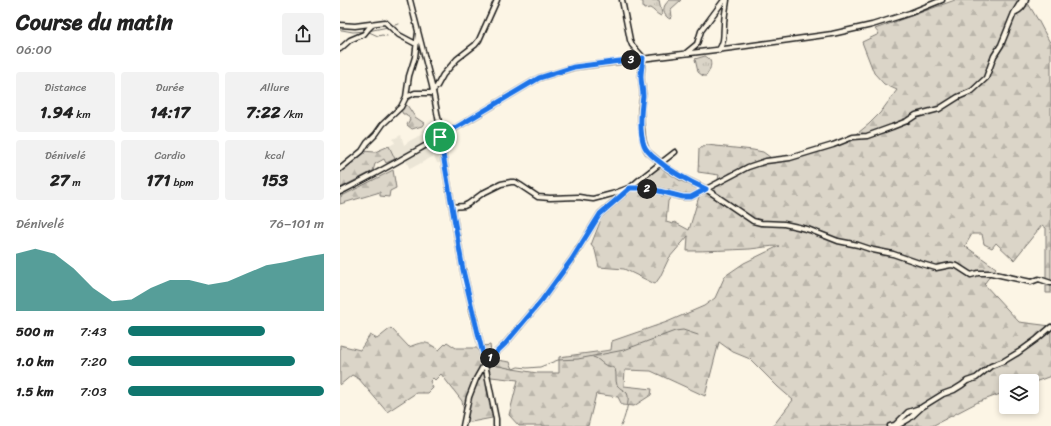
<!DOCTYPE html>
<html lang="fr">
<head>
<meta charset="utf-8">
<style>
	body { margin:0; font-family:Sriracha,sans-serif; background:#f2f2f2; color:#222; height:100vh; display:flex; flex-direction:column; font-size:15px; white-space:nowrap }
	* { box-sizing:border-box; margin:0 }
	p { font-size:13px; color:#767676 }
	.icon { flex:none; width:22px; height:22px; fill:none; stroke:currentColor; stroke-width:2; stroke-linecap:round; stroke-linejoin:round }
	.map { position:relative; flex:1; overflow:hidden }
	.panel { display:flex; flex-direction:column; background:#fff; width:340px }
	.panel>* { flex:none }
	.fabs { position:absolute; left:659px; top:374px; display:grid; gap:8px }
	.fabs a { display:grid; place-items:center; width:40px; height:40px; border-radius:4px; background:#fff; box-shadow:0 2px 6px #0003; font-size:20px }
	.pin { position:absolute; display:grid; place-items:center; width:34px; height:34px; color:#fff; margin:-17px; border:2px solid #fff; border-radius:50%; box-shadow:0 1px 4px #0007 }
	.km { position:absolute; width:20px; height:20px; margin:-10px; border-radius:50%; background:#222; color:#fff; font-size:11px; line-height:20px; text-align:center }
	.round { display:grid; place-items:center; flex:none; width:42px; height:42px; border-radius:4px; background:#f2f2f2 }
	.headline { display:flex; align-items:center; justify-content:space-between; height:68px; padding:0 16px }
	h1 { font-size:22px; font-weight:800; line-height:30px }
	.figures { display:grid; grid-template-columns:repeat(3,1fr); gap:6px; height:68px; padding:4px 16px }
	.figures div { display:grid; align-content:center; border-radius:4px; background:#f2f2f2; text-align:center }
	.figures b { font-size:17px; font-weight:800 }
	.figures small { font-size:11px; font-weight:400 }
	.figures p { font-size:11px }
	.chart { height:112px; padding:8px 16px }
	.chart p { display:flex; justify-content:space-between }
	.chart svg { width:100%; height:72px; margin-top:4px; fill:#0f766e; opacity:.7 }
	ul { padding:0 16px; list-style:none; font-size:13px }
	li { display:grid; grid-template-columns:64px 48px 1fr; align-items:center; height:30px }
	li i { height:10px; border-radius:5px; background:#0f766e }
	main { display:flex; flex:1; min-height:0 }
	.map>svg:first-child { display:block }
</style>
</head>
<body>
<main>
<section class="panel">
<div class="headline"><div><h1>Course du matin</h1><p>06:00</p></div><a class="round"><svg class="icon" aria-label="share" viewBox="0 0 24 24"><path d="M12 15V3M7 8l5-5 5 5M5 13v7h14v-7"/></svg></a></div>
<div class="figures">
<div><p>Distance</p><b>1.94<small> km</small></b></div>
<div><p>Durée</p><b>14:17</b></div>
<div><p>Allure</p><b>7:22<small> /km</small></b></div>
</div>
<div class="figures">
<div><p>Dénivelé</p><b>27<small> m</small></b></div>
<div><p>Cardio</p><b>171<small> bpm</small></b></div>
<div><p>kcal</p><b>153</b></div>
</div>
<div class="chart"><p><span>Dénivelé</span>76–101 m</p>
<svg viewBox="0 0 160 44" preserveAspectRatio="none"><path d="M0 44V9L10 6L20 9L30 18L40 30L50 38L60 37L70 30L80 25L90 25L100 28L110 26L120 21L130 16L140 14L150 11L160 9V44z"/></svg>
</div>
<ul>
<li><b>500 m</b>7:43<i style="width:70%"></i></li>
<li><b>1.0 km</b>7:20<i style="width:85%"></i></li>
<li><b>1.5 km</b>7:03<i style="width:100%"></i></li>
</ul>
</section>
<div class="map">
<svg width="711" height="426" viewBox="0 0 711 426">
	<defs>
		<pattern id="grass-tufts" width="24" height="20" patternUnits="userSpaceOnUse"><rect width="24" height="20" fill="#dbd5c8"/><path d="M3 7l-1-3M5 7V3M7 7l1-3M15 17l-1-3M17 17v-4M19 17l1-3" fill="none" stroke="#bbb6ab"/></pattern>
		<pattern id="forest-firs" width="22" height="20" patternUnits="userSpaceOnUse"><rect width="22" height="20" fill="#dbd5c8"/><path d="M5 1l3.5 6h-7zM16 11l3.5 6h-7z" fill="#bbb6ab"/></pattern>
	</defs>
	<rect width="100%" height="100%" fill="#fcf5e5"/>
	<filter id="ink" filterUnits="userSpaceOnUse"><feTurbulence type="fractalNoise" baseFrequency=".025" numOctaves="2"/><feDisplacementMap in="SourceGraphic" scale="8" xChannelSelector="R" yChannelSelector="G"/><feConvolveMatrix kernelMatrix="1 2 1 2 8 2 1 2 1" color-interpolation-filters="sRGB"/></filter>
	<g filter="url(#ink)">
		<path fill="#ebe5d6" d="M92,122L98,127L103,124L107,129L100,137L105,164L97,163L94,156L70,169L63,155L55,159L49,146L55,143L53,139L61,135L64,145L71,140L83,134L81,131Z"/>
		<path fill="url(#grass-tufts)" stroke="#7c7872" d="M299,0H319L322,14L321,16C316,14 314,10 310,8L304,9L303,7V2Z
			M329,0H341L331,9L332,17L330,19C325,17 322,11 325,5C326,3 328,2 329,0Z
			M365,56C374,60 371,69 366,76H363L358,72L355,59Z"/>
		<path fill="url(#forest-firs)" stroke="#7c7872" fill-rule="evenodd" d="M615,0H686L698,20L708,39L711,44V293H706V228L702,225L674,260L656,243L652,248L644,244L642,234H632L625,246L656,268L644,284L679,322L711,326V376L692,383V381H666V392L638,402L592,426H433L453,400L438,387L410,359L393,352L379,342L365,396L311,371L285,370L284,386L312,389L311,395L294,406L282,405L278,397L256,394L248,426H179L169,415L178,380L151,377L144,346L150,345L151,352L156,353L157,360L170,362L173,369L197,373H219V357L271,350L272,341L327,322L364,306L375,298L385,276L404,263L439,246C429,246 420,248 410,249C389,250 368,251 347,251L348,236L329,258L320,277L315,284L284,269L259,267L255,250L251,245L260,222L258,218L290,188L311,189L304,177L321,163L327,168L366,189L377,184L379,175L358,172L359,149L367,145L413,150L423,152L434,160L450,158L513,137L529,124L540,113L557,90L544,84L534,73L522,42L539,34L535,29ZM360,193L349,230L334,222L333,224L326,222L328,201L333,195L351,197Z
			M62,105H67L75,117L84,123L82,126L72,129L67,125L70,119L66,114H63C61,111 61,109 62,105Z
			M49,146L55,159L46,163L44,159L35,164L33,171L0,188V169L22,151L35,152Z
			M53,170L56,188L50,191L49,197L40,196V192L0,204V197Z
			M51,328L69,347C84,341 86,341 99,350L107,342L116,348H137L140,353L152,418L126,423L122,401L101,374L95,380L93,378L90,381L93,388L88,393H76L47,412L19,379L12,375L0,385V345L20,350L30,335L37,339Z"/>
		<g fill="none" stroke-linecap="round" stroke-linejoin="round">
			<path stroke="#75726c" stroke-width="1" d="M51,26L59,24
				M0,30H2L13,32L25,31
				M28,31L48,27
				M29,32L38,36L42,35L47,36
				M253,357C258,358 260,362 265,365C269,366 272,367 275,369C277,374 275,380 277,385C280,389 284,390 287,393C291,399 284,420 281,426
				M154,365L173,369L178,367L187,368L200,367L218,360L238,359L284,350L335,331L343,330L358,335"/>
			<defs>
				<path id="minor" d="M70,0L92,86L100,128V137L123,270L144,359L156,419V426
					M282,0L290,40L292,45L301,55L303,58L301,77L303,94L301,108V122L303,140L306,149L308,152L327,168L341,177L366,189L413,221L421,223L444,224L458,227L470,230L498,241L518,245L533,250L553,254L582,264L596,268L611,265L617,266L631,275L638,273H651L691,282L699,279L711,283
					M674,13L682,0
					M0,25L15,26L45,22L59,35L76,44
					M0,49L10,40L24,34L28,29L32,25
					M379,50C385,40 383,36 384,25C384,17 386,8 387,0
					M346,53L357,44L361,31L384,0
					M66,97L75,93H91L97,86L103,75L117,59L135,45L139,40L157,0
					M0,169L22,151L27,143L36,134L43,124L61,107L66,97L69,76L75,57L78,32
					M0,192C68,158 133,117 199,78L235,67L392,48L492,34L532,25L570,13L602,0
					M113,207L124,206L128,204L143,193L161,184L171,182H175L180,185L198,197L210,198L239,197L245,198L253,199L272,194L286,189L294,187L315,190L343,197H351L408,167L426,161L450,158L493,145L513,137L527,136L552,127L567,121L576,115L599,109L618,97L632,91L646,78L654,56L661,45L674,13C681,10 683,7 686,0
					M123,426L129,397L136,379L145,363L165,344L202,300L232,259L260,214L299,180L335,152
					M550,426L555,425L568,412L580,408
					M557,426L569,419L582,407L603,394L614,390L622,385L627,381L636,378L651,366L664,361L679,352L697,339L711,327"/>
			</defs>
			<use href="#minor" stroke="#1c1c1c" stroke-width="7"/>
			<use href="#minor" stroke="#fcf5e5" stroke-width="4"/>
		</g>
	</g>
	<g fill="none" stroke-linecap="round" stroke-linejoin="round" filter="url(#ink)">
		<defs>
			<path id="route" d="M303,58C302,65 301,71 301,77C301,83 303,89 303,96C301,110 299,131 304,145C306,151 311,155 316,159C331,172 348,181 366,189L351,197H343L315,190L303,188H290L260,214L232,259L202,300L165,344L145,363L123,270L100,137L199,78L234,67Z"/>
		</defs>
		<use href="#route" stroke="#fff" stroke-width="8"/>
		<use href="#route" stroke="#1a73e8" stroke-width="5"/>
	</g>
</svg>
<div class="fabs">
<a><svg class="icon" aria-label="layers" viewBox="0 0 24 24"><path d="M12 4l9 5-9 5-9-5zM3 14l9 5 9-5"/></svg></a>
</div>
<div class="pin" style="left:100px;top:137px;background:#1e9e55"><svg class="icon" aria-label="arrive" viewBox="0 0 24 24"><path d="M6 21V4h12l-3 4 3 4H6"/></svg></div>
<b class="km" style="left:150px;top:358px">1</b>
<b class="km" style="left:307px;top:189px">2</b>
<b class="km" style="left:291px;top:60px">3</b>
</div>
</main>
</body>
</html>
